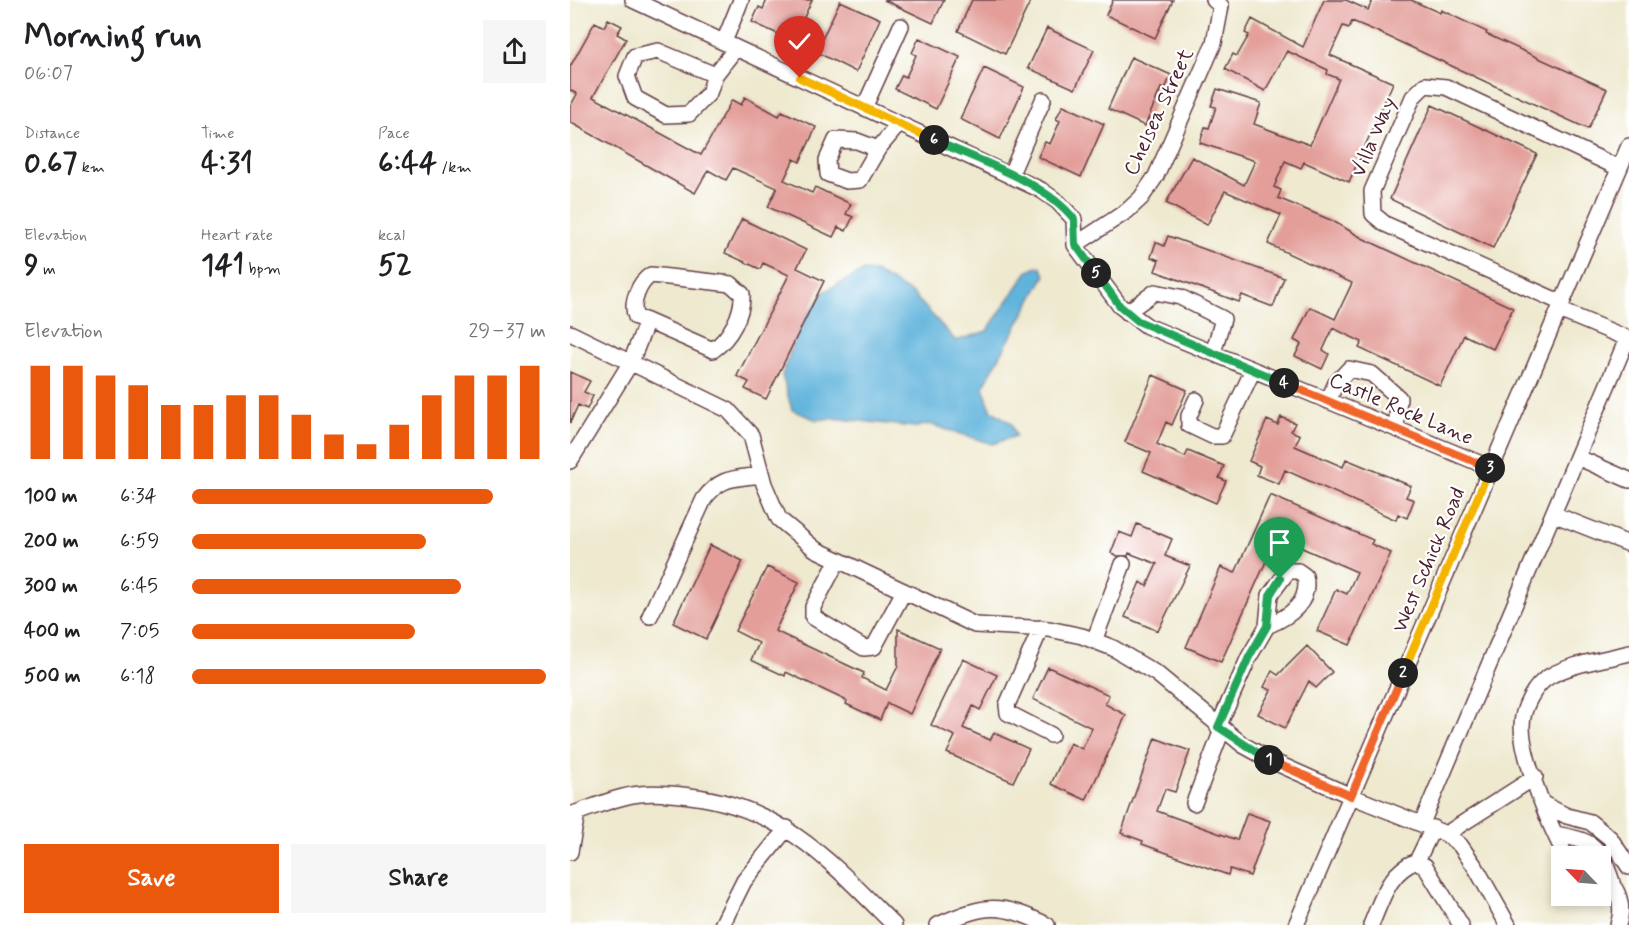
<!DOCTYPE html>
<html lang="en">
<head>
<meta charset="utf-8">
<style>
	body { margin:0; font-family:Mynerve,sans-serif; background:#f6f6f6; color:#202124; height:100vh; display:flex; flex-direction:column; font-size:22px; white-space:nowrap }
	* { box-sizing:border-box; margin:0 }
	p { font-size:20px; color:#757577 }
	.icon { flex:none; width:33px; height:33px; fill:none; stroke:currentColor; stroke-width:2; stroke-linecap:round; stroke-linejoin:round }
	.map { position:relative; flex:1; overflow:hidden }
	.side { display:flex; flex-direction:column; background:#fff; width:570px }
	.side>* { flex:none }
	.needle { width:39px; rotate:295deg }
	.buttons { position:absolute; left:981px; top:846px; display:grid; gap:12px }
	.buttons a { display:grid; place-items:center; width:60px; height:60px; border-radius:0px; background:#fff; box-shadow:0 3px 9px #0003; font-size:30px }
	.pin { position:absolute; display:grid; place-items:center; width:51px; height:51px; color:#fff; margin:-62px -26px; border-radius:50% 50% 50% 0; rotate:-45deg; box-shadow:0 0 6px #0007 }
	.pin .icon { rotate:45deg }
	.km { position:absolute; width:30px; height:30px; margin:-15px; border-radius:50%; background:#222; color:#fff; font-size:16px; line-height:30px; text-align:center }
	.round { display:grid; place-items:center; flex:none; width:63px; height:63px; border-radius:0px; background:#f6f6f6 }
	.overview { display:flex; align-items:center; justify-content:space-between; height:102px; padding:0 24px }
	h1 { font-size:33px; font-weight:800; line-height:45px }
	.metrics { display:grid; grid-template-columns:repeat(3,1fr); gap:9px; height:102px; padding:6px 24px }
	.metrics div { display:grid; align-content:center }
	.metrics b { font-size:30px; font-weight:800 }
	.metrics small { font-size:16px; font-weight:400 }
	.metrics p { font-size:16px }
	.chart { height:168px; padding:12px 24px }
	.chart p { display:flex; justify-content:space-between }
	.chart svg { width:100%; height:108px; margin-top:6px; stroke:#ea580c; stroke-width:6 }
	.cta { display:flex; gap:12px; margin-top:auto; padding:12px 24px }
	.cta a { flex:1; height:69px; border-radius:0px; background:#ea580c; color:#fff; font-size:24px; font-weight:800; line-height:69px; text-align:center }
	.cta a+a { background:#f6f6f6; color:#202124 }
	ul { padding:0 24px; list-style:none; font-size:20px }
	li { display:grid; grid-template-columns:96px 72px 1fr; align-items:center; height:45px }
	li i { height:15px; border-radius:8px; background:#ea580c }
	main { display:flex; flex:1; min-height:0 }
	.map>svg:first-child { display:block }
</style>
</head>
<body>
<main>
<section class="side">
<div class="overview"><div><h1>Morning run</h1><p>06:07</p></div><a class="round"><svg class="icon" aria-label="share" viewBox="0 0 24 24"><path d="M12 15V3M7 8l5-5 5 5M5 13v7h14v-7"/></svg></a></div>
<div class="metrics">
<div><p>Distance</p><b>0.67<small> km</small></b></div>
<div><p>Time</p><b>4:31</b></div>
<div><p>Pace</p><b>6:44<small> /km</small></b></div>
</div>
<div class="metrics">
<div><p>Elevation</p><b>9<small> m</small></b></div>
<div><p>Heart rate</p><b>141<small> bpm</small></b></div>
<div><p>kcal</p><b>52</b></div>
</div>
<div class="chart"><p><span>Elevation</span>29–37 m</p>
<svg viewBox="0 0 160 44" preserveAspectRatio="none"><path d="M5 44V6M15 44V6M25 44V10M35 44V14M45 44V22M55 44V22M65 44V18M75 44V18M85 44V26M95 44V34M105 44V38M115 44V30M125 44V18M135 44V10M145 44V10M155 44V6"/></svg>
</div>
<ul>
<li><b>100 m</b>6:34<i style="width:85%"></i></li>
<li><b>200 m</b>6:59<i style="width:66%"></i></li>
<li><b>300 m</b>6:45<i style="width:76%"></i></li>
<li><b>400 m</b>7:05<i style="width:63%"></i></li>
<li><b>500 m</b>6:18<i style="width:100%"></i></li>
</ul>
<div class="cta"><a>Save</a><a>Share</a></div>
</section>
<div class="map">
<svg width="1059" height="925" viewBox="0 0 1059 925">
	<rect width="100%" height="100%" fill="#fff"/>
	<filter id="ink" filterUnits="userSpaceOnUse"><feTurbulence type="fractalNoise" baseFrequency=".0167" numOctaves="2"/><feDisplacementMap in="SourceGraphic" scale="12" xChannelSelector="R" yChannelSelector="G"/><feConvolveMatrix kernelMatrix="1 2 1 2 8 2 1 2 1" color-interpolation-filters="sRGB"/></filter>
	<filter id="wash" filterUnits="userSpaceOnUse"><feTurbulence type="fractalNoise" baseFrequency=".008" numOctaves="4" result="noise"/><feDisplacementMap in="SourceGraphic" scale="24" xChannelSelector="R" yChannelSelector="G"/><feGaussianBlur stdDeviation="1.35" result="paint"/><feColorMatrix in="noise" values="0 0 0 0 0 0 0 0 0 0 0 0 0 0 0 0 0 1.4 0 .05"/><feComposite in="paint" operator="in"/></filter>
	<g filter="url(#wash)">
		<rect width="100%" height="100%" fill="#eee9cf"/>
		<path fill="#60b4dc" stroke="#556a84" stroke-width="1.5" d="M470,266L475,275L413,387L421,410L441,423L446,436L422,444L359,424L346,427L262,418L247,420L222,410L212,375L230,326L255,291L294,271L305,272L343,294L386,341L417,331L458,271Z"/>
		<g id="blocks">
			<path fill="#e39e99" d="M197,0H242L223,41L182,22L189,7L193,9Z
				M314,0H374L363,23Z
				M402,0H461L435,54L388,31Z
				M543,0H603L585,38L536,15Z
				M754,0H776L798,10L803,0H841L870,13L871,10L917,32L916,34L1037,89L1018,129L806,31L782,21L779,28L773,26L760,55L823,83L779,182L734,162L731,168L715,161L704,187L711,190L708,198L763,221L792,238L943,308L923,349L894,335L870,386L789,348L792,342L763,328L753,350L759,354L752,369L725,356L731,344L724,340L740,307L765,319L782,283L698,244L711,215L655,191L637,225L596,203L622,157L674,185L685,161L630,143L635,127L639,128L646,107L641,106L647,89L691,103L684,124L740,145L769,79L757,74L758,70L717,51L695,91L655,69L663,54L667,56L679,35L675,33L682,19L733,47Z
				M270,1L310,19L286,72L246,52Z
				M38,19L52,26L47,34L56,39L23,97L131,155L162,100L171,105L175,97L209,116L212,111L246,127L230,162L224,159L214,180L242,193L245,187L281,204L276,214L283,217L276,231L268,227L263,237L198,207L207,188L163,168L156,180L138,170L125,193L0,122V107L7,94L0,90V67L25,22L34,27Z
				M477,28L524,50L505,89L458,68Z
				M349,38L390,57L366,109L325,89L332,75L336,77L346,55L342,53Z
				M561,57L601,75L595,89L591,88L575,126L538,109Z
				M414,68L454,87L430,139L390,119Z
				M493,105L534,124L511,177L468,157L475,142L480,144L490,121L486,119Z
				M862,105L967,154L923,248L820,199Z
				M172,219L236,250L227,268L254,281L196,399L175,389L179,382L167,376L219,275L193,263L190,269L155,253Z
				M598,236L714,278L703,307L672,295L669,302L585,271L589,260L581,257L586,242L594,246Z
				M0,372L20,381L14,392L23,396L17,409L8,405L0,423Z
				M583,375L617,390L602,425L596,422L587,444L615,457L618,451L654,466L649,478L656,481L646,503L573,471L581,453L555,442Z
				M711,417L725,423L721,431L730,435L725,446L773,467L776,459L841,486L836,497L844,500L837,518L828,514L826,520L715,470L709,484L687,475L690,466L679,461L697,420L708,425Z
				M700,495L803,540L801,544L821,553L780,645L747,631L766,589L777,594L787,572L707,537L651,662L616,647L651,567L665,573Z
				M567,524L602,539L595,556L620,566L588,631L555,617L570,582L577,586L587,564L559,553L558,556H548L541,553L549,532L562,537Z
				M140,545L173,561L136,639L103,623Z
				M197,567L229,582L205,631L294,673L292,678L316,690L328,666V629L370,648L340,714L317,703L310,720L276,704L277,701L216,672L215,676L181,660L189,643L165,631Z
				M737,646L762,672L746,688L739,681L715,728L688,714L701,690L694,687L702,671L708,675Z
				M393,659L427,675L410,710L403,706L393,728L420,740L424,733L459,749L443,782L377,753L385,736L361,725Z
				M478,667L539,695L535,704L556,715L516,800L481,784L500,743L512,749L522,728L463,699Z
				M585,738L620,751L605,792L595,789L587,811L667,840L677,813L700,821L680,876L660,869L658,875L572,844L573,841L551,833Z"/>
		</g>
	</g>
	<g filter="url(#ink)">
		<use href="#blocks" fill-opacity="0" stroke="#633d44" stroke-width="1.5"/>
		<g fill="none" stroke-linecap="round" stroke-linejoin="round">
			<defs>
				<path id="minor" d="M63,0L471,190L488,202L504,219L505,245L550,306L577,326L921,468
					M154,42L171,0
					M145,75L88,51L65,56L57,76L65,98L96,115L119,114L139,93L145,75L166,48
					M294,108L331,26
					M308,149L287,141L266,140L257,160L258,174L277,181L290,180L308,149L329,124
					M440,176L473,100
					M505,245L557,211L571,198L586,176L644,43L651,6L644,0
					M992,303L815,224L803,214L802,191L843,97L855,85L876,87L1049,168
					M989,310L1059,339
					M557,312L585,292L610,297L653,319L643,353
					M0,333L158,410L181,435L194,484L209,519L245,549L405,625L479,629L512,636L543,648L587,674L673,745L704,762L781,796L876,834L890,845L906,868L938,925
					M626,400L619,416V425L642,436H652L683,370
					M758,401L766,383L779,369L802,374L829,398L826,429
					M1007,457L1059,480
					M0,461L61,362L77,321L143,350C160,338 173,314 172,294L161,284L81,275C69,282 60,304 66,317L77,321
					M983,514L1059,544
					M268,560L243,607V617L294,648L304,647L334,591
					M80,616L134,499C151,476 165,479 191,475
					M471,628L437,705L438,713L481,735
					M524,641L553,564
					M648,727L679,657L697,626L700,595L718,571H728L735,576C741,603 719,617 697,626
					M624,803L652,730
					M975,805L997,816L1020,822L1040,838L1059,867
					M0,815C22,808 47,796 70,794C86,792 104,794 120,796C213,807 262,863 324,925
					M852,823L1057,339
					M876,834L965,777
					M985,834C1023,841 1030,845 1042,882
					M0,852L7,813
					M996,856C980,828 952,758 952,726C952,709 964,685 980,676C1003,663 1034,660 1059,653
					M847,861L863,828
					M1033,879C1050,886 1054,909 1048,925
					M152,925L174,881L217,828
					M368,925C416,904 429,902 477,925
					M726,925L1059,146
					M801,925C812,899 819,871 847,861L855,866L891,925"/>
			</defs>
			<use href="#minor" stroke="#633d44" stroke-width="18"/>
			<use href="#minor" stroke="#fff" stroke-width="15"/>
		</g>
	</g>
	<g fill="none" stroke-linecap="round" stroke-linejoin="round" filter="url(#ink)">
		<defs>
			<path id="split-1" d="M699,760L648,727L679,657L697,626L700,595L710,579"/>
			<path id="split-2" d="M699,760L781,796L833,673"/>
			<path id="split-3" d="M833,673L920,468"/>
			<path id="split-4" d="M714,383L920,468"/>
			<path id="split-5" d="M526,273L550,306L568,321L714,383"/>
			<path id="split-6" d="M364,140C409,161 474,181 504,219L505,244L526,273"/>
			<path id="split-7" d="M230,78L364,140"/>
		</defs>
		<use href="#split-1" stroke="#fff" stroke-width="12"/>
		<use href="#split-2" stroke="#fff" stroke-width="12"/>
		<use href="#split-3" stroke="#fff" stroke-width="12"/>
		<use href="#split-4" stroke="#fff" stroke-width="12"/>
		<use href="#split-5" stroke="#fff" stroke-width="12"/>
		<use href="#split-6" stroke="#fff" stroke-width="12"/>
		<use href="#split-7" stroke="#fff" stroke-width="12"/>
		<use href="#split-1" stroke="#22a559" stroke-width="8"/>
		<use href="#split-2" stroke="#f0652b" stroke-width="8"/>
		<use href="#split-3" stroke="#f5b400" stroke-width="8"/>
		<use href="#split-4" stroke="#f0652b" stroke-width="8"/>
		<use href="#split-5" stroke="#22a559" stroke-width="8"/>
		<use href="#split-6" stroke="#22a559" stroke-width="8"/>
		<use href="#split-7" stroke="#f5b400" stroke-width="8"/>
	</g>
	<g text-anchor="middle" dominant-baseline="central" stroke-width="4.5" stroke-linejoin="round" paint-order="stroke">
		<g font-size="21" fill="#4a1f2b" stroke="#fff">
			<text transform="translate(589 112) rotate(-65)">Chelsea Street</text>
			<text transform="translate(804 137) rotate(-67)">Villa Way</text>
			<text transform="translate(831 409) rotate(23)">Castle Rock Lane</text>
			<text transform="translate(859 560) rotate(-67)">West Schick Road</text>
		</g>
	</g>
</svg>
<div class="buttons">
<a><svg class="needle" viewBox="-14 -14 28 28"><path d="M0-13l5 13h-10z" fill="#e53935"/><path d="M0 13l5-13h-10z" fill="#757577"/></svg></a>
</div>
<div class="pin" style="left:710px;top:579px;background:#1e9e55"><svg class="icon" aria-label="arrive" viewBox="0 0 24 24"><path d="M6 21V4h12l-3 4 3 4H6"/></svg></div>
<div class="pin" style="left:230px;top:78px;background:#d93025"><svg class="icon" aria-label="check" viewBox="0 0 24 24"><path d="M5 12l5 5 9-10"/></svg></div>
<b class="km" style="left:699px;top:760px">1</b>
<b class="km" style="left:833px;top:673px">2</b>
<b class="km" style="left:920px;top:468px">3</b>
<b class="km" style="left:714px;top:383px">4</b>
<b class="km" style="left:526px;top:273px">5</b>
<b class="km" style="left:364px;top:140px">6</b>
</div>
</main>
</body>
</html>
